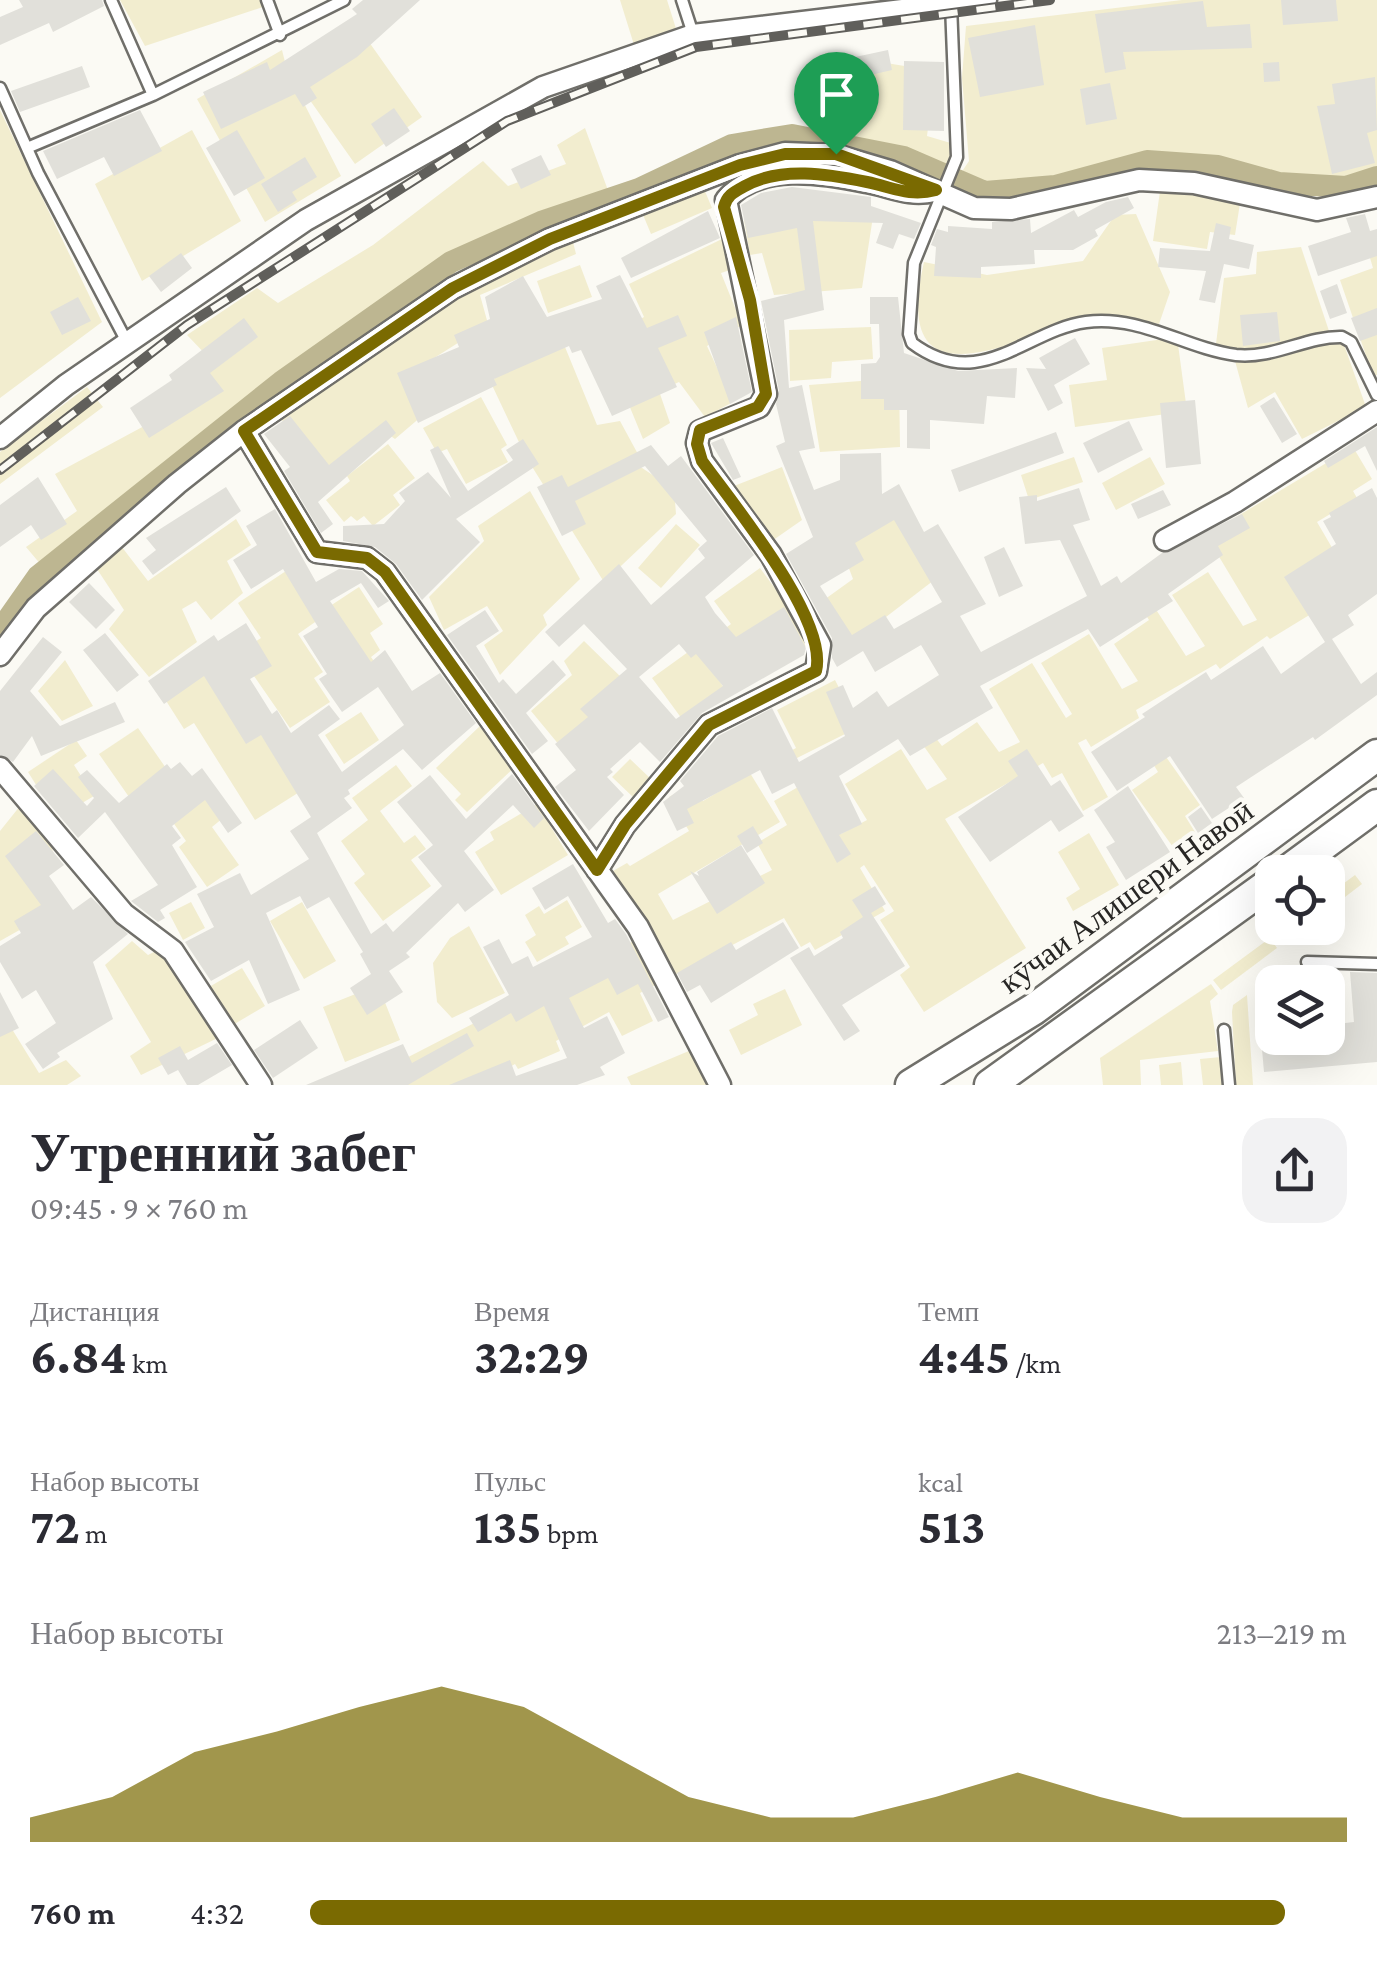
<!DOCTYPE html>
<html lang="ru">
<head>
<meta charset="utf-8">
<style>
	body { margin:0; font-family:"Crimson Pro",serif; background:#f2f2f3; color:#2b2b33; height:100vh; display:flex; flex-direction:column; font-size:38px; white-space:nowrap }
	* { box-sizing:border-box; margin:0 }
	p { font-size:32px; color:#7c7c81 }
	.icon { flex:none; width:55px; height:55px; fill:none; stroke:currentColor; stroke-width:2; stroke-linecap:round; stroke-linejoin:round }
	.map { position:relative; height:1085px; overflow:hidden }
	.side { display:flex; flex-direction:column; background:#fff; flex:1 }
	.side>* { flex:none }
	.tools { position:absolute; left:1255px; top:855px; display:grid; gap:20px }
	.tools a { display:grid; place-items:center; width:90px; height:90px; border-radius:20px; background:#fff; box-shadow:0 10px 40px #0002; font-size:50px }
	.pin { position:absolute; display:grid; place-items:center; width:85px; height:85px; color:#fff; margin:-102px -42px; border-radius:50% 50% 50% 0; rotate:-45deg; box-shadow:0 0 10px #0007 }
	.pin .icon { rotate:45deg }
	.round { display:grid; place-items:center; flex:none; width:105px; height:105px; border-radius:30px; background:#f2f2f3 }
	.overview { display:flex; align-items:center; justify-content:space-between; height:170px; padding:0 30px }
	h1 { font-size:55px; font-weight:700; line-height:75px }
	.figures { display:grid; grid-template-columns:repeat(3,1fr); gap:15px; height:170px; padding:10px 30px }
	.figures div { display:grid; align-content:center }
	.figures b { font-size:50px; font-weight:700 }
	.figures small { font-size:28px; font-weight:400 }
	.figures p { font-size:28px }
	.chart { height:280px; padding:20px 30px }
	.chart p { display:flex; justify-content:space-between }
	.chart svg { width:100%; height:180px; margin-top:10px; fill:#7a6a01; opacity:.7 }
	ul { padding:0 30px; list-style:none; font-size:32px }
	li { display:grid; grid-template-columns:160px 120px 1fr; align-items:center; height:75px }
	li i { height:25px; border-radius:12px; background:#7a6a01 }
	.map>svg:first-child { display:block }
</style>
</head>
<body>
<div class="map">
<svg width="1377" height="1085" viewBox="0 0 1377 1085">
	<rect width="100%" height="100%" fill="#fbfaf4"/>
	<path fill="#f2edcf" d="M120,0H260L263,7L145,46Z
		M620,0H667L678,35L635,48Z
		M1182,0H1377V169L1343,181L1281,175L1218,161L1144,156L1055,181L988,186L961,173L969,161L962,78L966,26Z
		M369,42L422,117L355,164L302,89Z
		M282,50L287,70L341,176L265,222L197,99Z
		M825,53L935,71L927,136L954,144L947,169L904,151L818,132Z
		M0,110L102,322L0,398Z
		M585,128L609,193L491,234L449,258L275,378L42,566L26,547L77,511L55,474L198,397L211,360L187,335L257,288L278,303L373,245L483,161L508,186L566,164L557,145Z
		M192,130L241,221L142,281L95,184Z
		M702,184L712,208L651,234L641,210Z
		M1161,184L1241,197L1235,235L1210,232L1207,249L1153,241Z
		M874,210L862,288L774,295L762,253L750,255L744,220Z
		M1136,214L1170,292L1159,324C1143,322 1123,316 1106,318C1032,325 887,423 924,262L987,275L1083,261L1115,215Z
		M571,234L576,254L480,295L488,324L404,377L422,416L395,439L382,430L316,482L281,418L294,410L292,403L467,283Z
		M722,239L736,268L721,273L742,325L707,346L733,402L705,417L679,382L659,391L670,423L643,439L622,388L612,335L644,317L629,284Z
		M1301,247L1329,331C1298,352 1251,358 1216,344L1224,278L1256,274L1257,252Z
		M1377,248V375L1373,376L1340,280L1373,268L1368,251Z
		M580,265L592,297L548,313L537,281Z
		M871,327L873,359L832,362L831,378L790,381L789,330Z
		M1177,337L1187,411L1075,427L1069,385L1107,380L1102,348Z
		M1342,339L1366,407L1302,439L1275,392L1248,408L1235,361L1270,359Z
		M565,347L597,425L620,421L639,456V466L674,489L676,514L604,582L526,457L491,383L513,355Z
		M899,378L900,447L820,452L809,385Z
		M87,387L103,407L0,484V452Z
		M481,397L507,445L501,449L508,462L466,484L447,449L437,453L423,428Z
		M388,444L415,478L393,495L400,505L373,526L364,516L357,521L351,516L344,522L326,500L350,481L347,476Z
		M1353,447L1372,479L1353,491L1357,498L1317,522L1334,551L1311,614L1270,639L1267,636L1220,669L1216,664L1136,710L1139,718L1091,747L1086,739L1078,743L1108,797L1083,811L1062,773L1052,778L1043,763L945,819L1026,948L924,1012L900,975L910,967L880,920L894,911L864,865L860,868L885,911L815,950L810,942L801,947L784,918L640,993L653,1021L622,1036L609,1012L556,1041L560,1051L518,1069L515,1064L478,1085H354L649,933L613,871L627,863L630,866L689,831L669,797L692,784L703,801L750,773L780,822L658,894L673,920L772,870L757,843L787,825L774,801L810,780L841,834L867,820L845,784L901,749L927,790L947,779L923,745L935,737L942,746L977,722L999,752L1020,742L989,689L1032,663L1066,718L1072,714L1041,663L1089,634L1122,689L1138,681L1114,644L1149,620L1126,584L1155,608L1186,656L1205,646L1172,595L1208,572L1243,626L1257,620L1206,535Z
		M1074,457L1083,482L1029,500L1021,475Z
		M1150,457L1165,484L1116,510L1102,483Z
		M782,467L802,520L769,543L734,486Z
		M530,491L580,579L543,615L547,625L500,675L484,645L503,631L487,606L444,630L429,597L484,541L478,526Z
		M897,507L942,574L856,640L821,602L853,579L839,542Z
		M236,519L251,545L227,561L243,593L211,620L196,601L182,609L197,642L149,677L109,629L124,610L93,563L118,542L148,581Z
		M676,524L700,545L661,588L638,568Z
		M295,565L328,613L298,634L323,672L314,678L330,702L290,728L238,653L261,638L238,603Z
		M760,568L814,641L795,655L738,659L719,633L731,624L714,601Z
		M359,587L383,624L370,633L380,650L371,657L386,678L365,691L327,608Z
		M584,641L625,681L560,746L531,711L572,675L564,661Z
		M695,647L725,689L682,719L652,678Z
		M200,657L254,717L301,791L255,820L194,723L184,729L156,685Z
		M65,660L93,706L62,721L38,691Z
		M835,680L859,727L785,764L781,756L796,748L777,710Z
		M361,712L379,740L344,764L325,735Z
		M480,726L517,765L467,812L455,800L461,794L436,768Z
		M138,728L168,771L129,797L99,754Z
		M76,740L87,756L74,765L94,796L77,806L43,796L28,772Z
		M1164,754L1200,805L1185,816L1195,832L1173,847L1132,790L1158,772L1152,762Z
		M630,759L651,779L633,797L612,777Z
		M396,765L412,786L380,811L404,843L415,835L426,849L411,860L431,886L383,921L354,883L365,874L341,841L368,820L352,798Z
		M199,783L223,818L212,827L239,865L207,887L179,847L186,841L163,808Z
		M537,804L568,855L501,895L475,852L494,840L490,832Z
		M20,806L46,829L57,865L37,878L57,909L0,941V831Z
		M1089,833L1119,885L1073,911L1066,898L1080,889L1058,852Z
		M1355,875L1362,884L1328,910V895Z
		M567,900L582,927L565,937L569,944L537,962L525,942L536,935L525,915L539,906L544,914Z
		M191,902L205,928L183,940L169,913Z
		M302,902L336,961L304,979L270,921Z
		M469,926L505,993L452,1018L437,1002L433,963L450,938Z
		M1270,938L1277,948L1221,990L1213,980Z
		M132,941L148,955L160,949L224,1035L141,1075L130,1056L151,1042L105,965Z
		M242,968L265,1006L226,1029L193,972L199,969L209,987Z
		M1211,984L1218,994L1210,1001L1218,1051L1140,1060L1141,1085H1103L1100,1058Z
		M378,985L400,1040L345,1062L323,1007Z
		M785,989L802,1025L741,1055L729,1030L758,1015L753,1004Z
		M1247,995L1253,1085H1236L1232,1012L1233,1005Z
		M7,1021L39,1073L66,1060L81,1076L67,1085H0V1023Z
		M696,1048L712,1085H631L627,1077Z
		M1221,1057L1224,1085H1203L1200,1059Z
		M1181,1062L1183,1085H1161L1159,1065Z"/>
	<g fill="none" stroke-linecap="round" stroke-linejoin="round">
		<path stroke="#bdb691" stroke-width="22" d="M0,630L38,576L281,382L451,262L541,222L639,189L732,145L792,135L904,157L985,192L1055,186L1147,161L1218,166L1279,183L1346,187L1377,177"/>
	</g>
	<path fill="#e1e0da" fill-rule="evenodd" d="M19,0H102L104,6L53,32L49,23L0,45V17L23,7Z
		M363,0H420L357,57L310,87L317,98L303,107L295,94L221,129L203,92L267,62L270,70L357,14L352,9Z
		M1281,0H1336L1338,21L1283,25Z
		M1203,1L1207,27L1250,24L1252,48L1123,52L1126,69L1105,73L1095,14Z
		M1035,25L1044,85L980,97L968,38Z
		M888,50L892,70L832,84L827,63Z
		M904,61L944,62V131L903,130Z
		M1279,62L1280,81L1264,82L1263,63Z
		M82,66L90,87L20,112L11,91Z
		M1375,77L1377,130L1367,133L1375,163L1332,174L1317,106L1335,104L1332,84Z
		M1110,83L1117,119L1086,125L1080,89Z
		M394,108L410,131L386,147L371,124Z
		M140,110L162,151L114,176L104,157L57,179L43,151Z
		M237,130L265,178L234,196L206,148Z
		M541,155L551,175L521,189L511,169Z
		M305,157L317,177L292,192L297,200L278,212L261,184Z
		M792,187L871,197V206L921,223L914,239L899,234L893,249L876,243L883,223L813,221L824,310L784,320L789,388L802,385L815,448L799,451L814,490L840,480V454L881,453L882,494L899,484L924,532L938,524L986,604L960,616L981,652L1087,596L1060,540L1025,544L1019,497L1037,495V501L1079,488L1090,520L1073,525L1101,586L1117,576L1121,583L1162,553L1242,514L1250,528L1218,546L1223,555L1168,594L1173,601L1100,647L1088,629L980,686L993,708L910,756L898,739L839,776L862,824L839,835L851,854L837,863L794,783L772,794L760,770L687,809L694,823L677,831L663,802L684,786L680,781L718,736L772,708L799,762L845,736L826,692L843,685L853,708L877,691L888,707L939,675L921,645L875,672L863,651L837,667L832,658V638L786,554L813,537L776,446L785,442L776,404L779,391L761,301L805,290L797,228L748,238L741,205L761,193ZM894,520L942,602L894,629L885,615L852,635L820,586L864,560L855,543Z
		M1128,197L1134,208L1095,230L1098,236L1073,250H1034L1035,264L981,267V278L934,276L936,247L931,245L937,229L948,232V226L992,229V222L1030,219L1031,233L1074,210L1078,217L1106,202Z
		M708,211L720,238L631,278L621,258Z
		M1365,214L1370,231L1377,229V256L1318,276L1308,246L1351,232L1346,218Z
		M1216,223L1231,227L1229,239L1254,245L1249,269L1224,264L1215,303L1199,300L1206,271L1158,267L1160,248L1210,251Z
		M181,253L192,268L161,292L149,276Z
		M620,275L647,328L678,315L687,336L658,348L677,387L612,416L581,350L572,353L569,346L494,379L497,385L418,423L397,373L459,347L454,335L490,319L485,297L523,276L547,317L602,299L596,286Z
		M1337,284L1347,313L1330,319L1320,291Z
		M78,297L91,321L62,335L50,312Z
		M870,297H898L904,353L958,371L1017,368L1015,398L987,396L984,424L930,420V449L907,448V410H884V399H861V364L876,363L880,357L879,324H870Z
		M1377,308V335L1360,341L1351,318Z
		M1277,312L1280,341L1243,346L1240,315Z
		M736,317L752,392L730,404L704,332Z
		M244,318L258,337L210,373L224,391L149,438L130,408L172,380L169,375Z
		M1075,338L1090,364L1054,385L1063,403L1048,411L1026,368L1046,369L1039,358Z
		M1274,397L1297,434L1282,443L1260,406Z
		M1195,400L1201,464L1166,468L1160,403Z
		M290,416L329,465L386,420L396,433L318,502L333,524L321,533L284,471L290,467L264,434Z
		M1129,421L1143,450L1098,473L1083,443Z
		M1377,427V471L1365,446L1328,468L1324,461Z
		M1056,432L1064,453L959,492L951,470Z
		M723,438L741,477L733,480L711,443Z
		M523,439L539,464L456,519L480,542L422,600L396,564L375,547L343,541V526L384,524L405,501L399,493L428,472L451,498L430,450L438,446L468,491L513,460L506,450Z
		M651,445L668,466L681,456L754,555L705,597L715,613L736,637L784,607L806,648L804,655L702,713L660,762L640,742L610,769L613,772L607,777L624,795L589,831L555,787L576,770L555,744L588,717L580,709L627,669L584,624L559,647L545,632L619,564L651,605L705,558L698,549L707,541L645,466L575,501L586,524L562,536L537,487L562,475L568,487ZM679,644L691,658L696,654L723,686L676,719L639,677Z
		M38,477L67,524L41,540L31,525L0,547V505Z
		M226,487L241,511L153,575L142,561L156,550L146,538Z
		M1372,488L1377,498V594L1348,615L1354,625L1332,639L1361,684L1377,672V695L1315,740L1313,737L1236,787L1244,798L1212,819L1170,756L1117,791L1091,752L1145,717L1142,714L1206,672L1211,680L1263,646L1281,674L1325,642L1284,577L1336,544L1323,521L1331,517L1329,513Z
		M1163,490L1171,505L1138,519L1131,504Z
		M275,509L316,582L339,569L362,571L389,601L378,608L361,583L330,601L371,662L385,650L412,691L440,673L476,723L422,770L403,749L348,790L350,794L344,798L352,808L317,833L371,934L386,923L393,932L442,886L418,857L433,845L397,802L430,775L466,819L512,774L544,818L534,828L513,805L464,851L494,890L465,912L458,903L406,953L410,957L389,971L403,992L367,1015L350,988L371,974L360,954L363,952L329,897L307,909L300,896L266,913L300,990L268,1004L249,960L211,981L185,942L214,927L197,894L240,873L251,895L309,859L290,831L311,817L261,735L246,744L204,676L164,704L148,681L214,635L218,641L246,623L272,666L250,679L272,714L277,710L291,733L329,705L340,719L318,735L342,772L404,725L378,687L342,712L319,679L327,674L303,636L318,627L283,569L251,589L233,560L257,545L246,526Z
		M1004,547L1023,586L999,597L984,557Z
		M89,583L115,610L96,629L69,602Z
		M485,610L499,631L476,646L499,683L503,679L516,694L553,660L566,675L526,713L548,741L532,754L447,635Z
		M105,633L139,675L117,692L83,650Z
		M43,637L62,652L30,691L60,726L115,702L125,722L41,756L32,736L13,762L0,755V691Z
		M1027,749L1051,786L1060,780L1084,816L1059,832L1051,820L990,862L958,817L1018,776L1008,761Z
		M180,762L192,776L202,768L242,823L228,833L205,800L172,826L181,838L172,845L197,887L160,910L165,918L158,922L131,901L158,885L105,812L78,838L34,786L53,769L87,806L94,798L78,777L87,770L119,803L167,764L171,769Z
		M1128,786L1170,852L1126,880L1106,847L1115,842L1094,810Z
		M1201,807L1212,823L1198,833L1188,817Z
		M753,826L763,843L747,853L737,836Z
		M36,831L64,865L49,876L73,910L91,897L128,934L93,962L113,1019L57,1053L60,1057L43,1069L25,1044L56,1023L36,990L22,999L0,962V946L21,933L14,921L41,905L5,856Z
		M741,845L765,883L717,914L690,871L699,876L697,872Z
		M573,864L608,923L615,919L626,934L669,1017L658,1022L638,984L617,995L608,978L569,998L584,1028L607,1016L625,1053L600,1067L605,1075L577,1085H449L510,1060L516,1076L567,1058L544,1006L516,1022L511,1013L478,1032L469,1018L509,995L483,947L499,939L512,964L528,956L533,967L592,937L568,896L545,910L532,888Z
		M875,886L886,904L871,913L905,966L842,1005L860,1031L844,1041L790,958L809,947L814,956L843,938L840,932L863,917L852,900Z
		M783,922L799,948L711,1003L700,985L687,992L677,973L731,942L736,950Z
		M1350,972L1377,973V1062L1264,1072L1261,1038H1328V1025L1354,1022Z
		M0,992L19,1028L0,1037Z
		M300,1020L318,1048L273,1078L254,1050Z
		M467,1033L474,1046L408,1085H306L403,1044L412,1063Z
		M217,1043L232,1065L198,1085H187L178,1070L168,1075L158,1058L180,1046L188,1060Z"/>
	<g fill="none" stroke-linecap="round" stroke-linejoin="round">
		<defs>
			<path id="lane" d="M111,0L153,95
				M267,0L280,35
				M682,0L693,34
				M951,5L957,157L914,263L909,334L912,343C980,394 1026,330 1086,322C1142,315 1184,348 1236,355C1274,359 1306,336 1342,337L1351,342L1377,395
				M0,88L38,173L127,342
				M27,148L153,95L344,0
				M1307,962L1377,964
				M1224,1030L1229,1085"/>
			<path id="street" d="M244,431L317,552L367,558L385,572L638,927L720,1085
				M0,438L66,385L306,220L543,87L693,35L986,0
				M1165,540L1235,502L1377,411
				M0,655L36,608L177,484L244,431L453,288L550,239L740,165L785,153L836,155L890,171L974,208L1011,209L1139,180L1194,183L1317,210L1377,197
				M0,768L124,914L173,951L261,1085
				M597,870L625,825L709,725L816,671L820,645L771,555L702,461L697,443L700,431L759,407L766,394L726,200C759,162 822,173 866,182C890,186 908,197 934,191"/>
			<path id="secondary" d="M1286,872L1377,805
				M911,1085L1034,1009L1377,755
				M990,1085L1272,882"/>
		</defs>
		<use href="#lane" stroke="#706f6a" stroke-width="15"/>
		<use href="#street" stroke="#706f6a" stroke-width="25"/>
		<use href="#secondary" stroke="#706f6a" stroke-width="35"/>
		<use href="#lane" stroke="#fff" stroke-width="10"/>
		<use href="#street" stroke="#fff" stroke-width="20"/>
		<use href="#secondary" stroke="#fff" stroke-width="30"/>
		<defs>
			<path id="rail" d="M0,470L187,325L507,121L696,47L1050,0"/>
		</defs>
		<use href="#rail" stroke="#605f5b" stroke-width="10"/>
		<use href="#rail" stroke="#fbfaf4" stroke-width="6" stroke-dasharray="19" stroke-linecap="butt"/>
	</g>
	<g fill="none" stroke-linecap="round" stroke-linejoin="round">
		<defs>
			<path id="route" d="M785,154H836L936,190C909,197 892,187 867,182C828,174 781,166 745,186C734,192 727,195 724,207L750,300L766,394L758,407L700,430L697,444L702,461C733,504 829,620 816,671L709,725L625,825L597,870L385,572L367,558L317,552L244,431L453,288L550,239L740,165Z"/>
		</defs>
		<use href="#route" stroke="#fff" stroke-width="20"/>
		<use href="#route" stroke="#7a6a01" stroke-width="12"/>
	</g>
	<g text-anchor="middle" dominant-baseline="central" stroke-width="9" stroke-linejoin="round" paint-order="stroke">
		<g font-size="32" fill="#282725" stroke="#fbfaf4">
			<text transform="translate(1126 896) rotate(-36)">кӯчаи Алишери Навоӣ</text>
		</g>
	</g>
</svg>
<div class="tools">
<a><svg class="icon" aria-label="locate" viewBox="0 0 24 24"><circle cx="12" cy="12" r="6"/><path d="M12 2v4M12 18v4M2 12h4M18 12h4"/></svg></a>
<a><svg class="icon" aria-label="layers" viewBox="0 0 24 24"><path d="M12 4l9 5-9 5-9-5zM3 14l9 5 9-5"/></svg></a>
</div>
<div class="pin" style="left:836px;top:154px;background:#1e9e55"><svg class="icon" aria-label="arrive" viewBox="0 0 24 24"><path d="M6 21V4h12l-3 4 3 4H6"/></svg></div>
</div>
<section class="side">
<div class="overview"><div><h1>Утренний забег</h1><p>09:45 · 9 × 760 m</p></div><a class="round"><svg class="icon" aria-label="share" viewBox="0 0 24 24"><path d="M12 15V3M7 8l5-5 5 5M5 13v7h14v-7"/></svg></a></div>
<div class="figures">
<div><p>Дистанция</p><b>6.84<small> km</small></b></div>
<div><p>Время</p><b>32:29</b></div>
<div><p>Темп</p><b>4:45<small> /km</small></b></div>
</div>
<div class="figures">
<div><p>Набор высоты</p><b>72<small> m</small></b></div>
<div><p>Пульс</p><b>135<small> bpm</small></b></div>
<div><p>kcal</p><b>513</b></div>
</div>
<div class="chart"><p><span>Набор высоты</span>213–219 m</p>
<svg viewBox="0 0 160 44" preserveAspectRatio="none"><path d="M0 44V38L10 33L20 22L30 17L40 11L50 6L60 11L70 22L80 33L90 38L100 38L110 33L120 27L130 33L140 38L150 38L160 38V44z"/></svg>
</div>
<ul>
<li><b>760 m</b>4:32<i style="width:94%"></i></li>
</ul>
</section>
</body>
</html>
